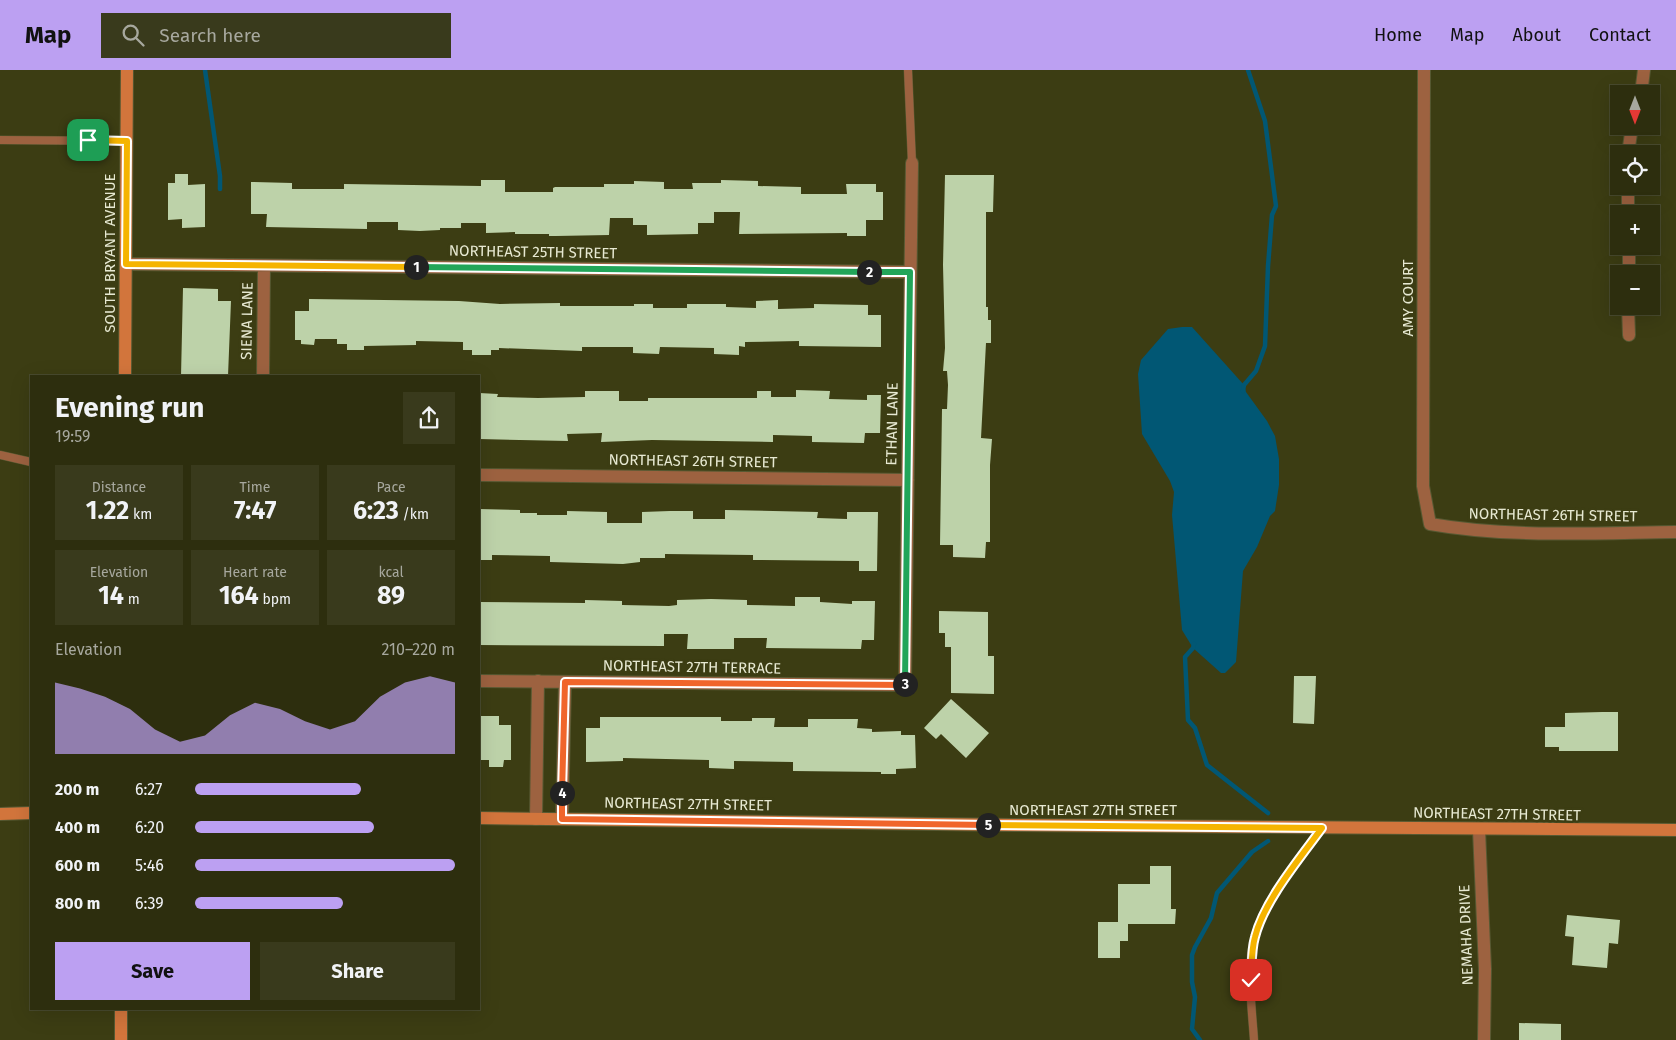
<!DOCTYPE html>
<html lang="en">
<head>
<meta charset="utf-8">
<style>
	body { margin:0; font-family:"Fira Sans",sans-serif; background:#393a1c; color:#f1f3f6; height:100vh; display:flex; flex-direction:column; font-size:19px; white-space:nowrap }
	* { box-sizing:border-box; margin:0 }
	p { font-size:16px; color:#a7a89e }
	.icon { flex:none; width:28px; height:28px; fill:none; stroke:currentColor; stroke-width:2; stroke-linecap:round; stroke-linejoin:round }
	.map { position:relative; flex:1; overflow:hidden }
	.side { position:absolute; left:30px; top:305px; width:450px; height:635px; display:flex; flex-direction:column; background:#2d2e0e; border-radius:0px; box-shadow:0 5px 20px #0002,0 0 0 1px #484a2e }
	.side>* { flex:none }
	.needle { width:32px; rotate:180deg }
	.fabs { position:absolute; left:1610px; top:15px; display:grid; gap:10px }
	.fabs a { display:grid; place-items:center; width:50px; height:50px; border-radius:0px; background:#2d2e0e; box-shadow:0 5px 20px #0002,0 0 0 1px #484a2e; font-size:25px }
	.pin { position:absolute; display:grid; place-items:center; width:42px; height:42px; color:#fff; margin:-21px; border-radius:10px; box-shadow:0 2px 8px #0006 }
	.km { position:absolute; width:25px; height:25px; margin:-12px; border-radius:50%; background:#222; color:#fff; font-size:14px; line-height:25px; text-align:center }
	.round { display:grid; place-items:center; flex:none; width:52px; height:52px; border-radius:0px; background:#393a1c }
	.overview { display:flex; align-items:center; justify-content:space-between; height:85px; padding:0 25px }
	h1 { font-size:28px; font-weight:700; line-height:38px }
	.stats { display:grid; grid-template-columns:repeat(3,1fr); gap:8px; height:85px; padding:5px 25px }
	.stats div { display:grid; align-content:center; border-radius:0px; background:#393a1c; text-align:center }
	.stats b { font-size:25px; font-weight:700 }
	.stats small { font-size:14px; font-weight:400 }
	.stats p { font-size:14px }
	.chart { height:140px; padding:10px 25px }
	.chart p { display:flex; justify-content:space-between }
	.chart svg { width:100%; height:90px; margin-top:5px; fill:#bca0f2; opacity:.7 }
	.primary-button { display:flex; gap:10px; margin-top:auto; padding:10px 25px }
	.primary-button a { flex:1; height:58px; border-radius:0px; background:#bca0f2; color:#111; font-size:20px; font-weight:700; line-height:58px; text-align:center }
	.primary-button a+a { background:#393a1c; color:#f1f3f6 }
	ul { padding:0 25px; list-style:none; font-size:16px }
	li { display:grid; grid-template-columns:80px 60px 1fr; align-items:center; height:38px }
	li i { height:12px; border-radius:6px; background:#bca0f2 }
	header { display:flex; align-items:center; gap:30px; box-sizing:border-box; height:70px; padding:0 25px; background:#bca0f2; color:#111 }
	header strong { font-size:24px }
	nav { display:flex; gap:28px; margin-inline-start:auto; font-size:18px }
	.search { width:350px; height:45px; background:#393a1c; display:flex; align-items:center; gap:12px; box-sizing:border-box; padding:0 18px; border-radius:0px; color:#a7a89e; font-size:19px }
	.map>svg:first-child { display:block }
</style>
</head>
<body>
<header>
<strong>Map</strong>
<div class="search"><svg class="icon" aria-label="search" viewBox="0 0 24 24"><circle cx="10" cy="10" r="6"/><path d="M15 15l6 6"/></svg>Search here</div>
<nav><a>Home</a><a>Map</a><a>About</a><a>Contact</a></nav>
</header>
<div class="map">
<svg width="1676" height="970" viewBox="0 0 1676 970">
	<rect width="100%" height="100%" fill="#3c3d13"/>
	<path fill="#015774" d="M1182,257H1192L1244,315L1246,322L1267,351L1275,366L1279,389V415L1275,441L1270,446L1257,477L1243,501L1236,592L1225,603H1221L1193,578L1182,560L1172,445L1174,422L1170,411L1142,364L1138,304L1141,290L1168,259Z"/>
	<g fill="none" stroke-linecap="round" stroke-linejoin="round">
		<path stroke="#015774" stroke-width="4.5" d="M205,0L220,106V119
			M1243,321L1244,315L1256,301L1265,276L1268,196L1272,145L1276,136L1265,51L1248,0
			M1194,574L1193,578L1185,587L1188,650L1195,658L1207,695L1268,743
			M1200,970L1192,959L1195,927L1192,912V885L1195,877L1211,848L1217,823L1252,782L1268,771"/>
	</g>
	<path fill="#bdd2a9" d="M175,104H188V115L205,114V157L182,158V149L168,150V113H175Z
		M945,105H994L993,142H986V237H988V250H991V273H986L981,368L992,369L990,395V472H986L985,488L953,487V475H940L942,339H947L948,315L947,301H943L945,278L943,195Z
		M481,110H505V122H553V118L555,117H604V114H634V111L664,112V119H693L692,113H721V110L758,111V116L801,117V124H847L846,114H876V122H883V150H866V166H847V163L739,164L740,142H714V153H698V164L647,165V155H633V148H610L609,165L556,166H549V164H515V162L486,163V153H461V158H440V160L420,161L398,160V152H367V159L266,157L267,144H251V112L292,113V119H344V114L481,116Z
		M183,218L218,219V231H231L228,306H181Z
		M309,229L459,231L500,234L560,233V236H634V234H653V238H687V234H726V237L756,238V231L778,230V239L814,238V234L868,235V245H881V277L799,276V271L745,272V277L739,276V285L714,284V278L660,277L659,284L633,283V277H582V281L499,278V280H491V285H472V280H463V272L416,271V275L364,276V280H347V274H337V269H315L314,275L301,274V270H295V241H309Z
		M796,320L830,321L829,329L867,330V325H881L880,363H865L864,373L812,372V366L773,365V372L652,370L601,372L602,363L567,364L568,371L479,369V323L498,324L497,327L538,328L585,327V321H619V331H648V328H757V321H771V327H796Z
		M479,439L520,440V443H537V445H567V441L607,442V453H642V442L670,441H693V449H725V440L818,442L817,448L847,449V442H878L877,501H859V491L753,490V485L665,484V488H640V492L623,494L550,492V486L492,485V490H479Z
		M795,527H820V532L852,534V531H875L874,570H862L861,579L766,578L767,568H734V579H687L688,564H664V576L479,575V532L585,533V530L622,531V535L669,536L677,535V530L711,529L747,530V535L795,536Z
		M939,541L988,542V586H994V624L951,623V577H945V563H939Z
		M1294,606H1316L1314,654L1293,653Z
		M951,629L989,663L966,688L941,664L936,669L924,658Z
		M1602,642H1618V681H1559V677H1545V657H1565V643Z
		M479,646H499V655H511V690H504L503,697H489V690H479Z
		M600,647H721V651H752V648H775L774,657H808V649H858L857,658L872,659V662L901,661V665H915L916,698L896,699V704H881V702L793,701V692L734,691V699L709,698V690L623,688V691L586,692V658H600Z
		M1150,796H1171V839H1176L1175,854H1128V871H1120V888H1098V852H1118V814H1150Z
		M1567,845L1620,850L1618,874L1609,873L1607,898L1572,895L1574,867L1565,866Z
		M1519,953L1561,954V970H1519Z"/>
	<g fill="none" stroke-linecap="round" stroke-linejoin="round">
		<defs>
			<path id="lane" d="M908,0L912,93
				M0,70L127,71
				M0,385L31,392
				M1254,970C1252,939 1246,896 1255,866C1267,826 1298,791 1322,758"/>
			<path id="street" d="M1424,0L1423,416L1430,454C1510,468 1595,463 1676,462
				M1641,24L1644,0
				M1628,84L1632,56
				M1628,116V144
				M126,194L910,202
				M1629,204V176
				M1628,236L1629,265
				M263,306L264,196
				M479,405L908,410
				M479,611L905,615L912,93
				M536,749L538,611
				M562,749L565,612
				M1479,760L1485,899L1484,970"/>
			<path id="secondary" d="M125,306L127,0
				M0,744L31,743
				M479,748L1014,755L1676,760
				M121,970V939"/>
		</defs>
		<use href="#lane" stroke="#575932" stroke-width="9"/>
		<use href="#street" stroke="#575932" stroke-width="14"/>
		<use href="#secondary" stroke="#575932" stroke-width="14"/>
		<use href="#lane" stroke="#9d6240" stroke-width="8"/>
		<use href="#street" stroke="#9d6240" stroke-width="12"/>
		<use href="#secondary" stroke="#d2753c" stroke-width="12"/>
	</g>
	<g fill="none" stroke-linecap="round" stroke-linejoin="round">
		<defs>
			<path id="split-1" d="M88,70L127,71L126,194L416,197"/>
			<path id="split-2" d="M416,197L869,202"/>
			<path id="split-3" d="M869,202H910L905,614"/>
			<path id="split-4" d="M562,723L565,612L905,615V614"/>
			<path id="split-5" d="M562,723V749L988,755"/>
			<path id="split-6" d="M988,755L1322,758C1300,788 1264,831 1255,867C1251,881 1252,896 1251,910"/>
		</defs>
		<use href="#split-1" stroke="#fff" stroke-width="10"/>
		<use href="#split-2" stroke="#fff" stroke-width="10"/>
		<use href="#split-3" stroke="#fff" stroke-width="10"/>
		<use href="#split-4" stroke="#fff" stroke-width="10"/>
		<use href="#split-5" stroke="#fff" stroke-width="10"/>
		<use href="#split-6" stroke="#fff" stroke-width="10"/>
		<use href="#split-1" stroke="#f5b400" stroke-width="6"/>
		<use href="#split-2" stroke="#22a559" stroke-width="6"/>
		<use href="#split-3" stroke="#22a559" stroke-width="6"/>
		<use href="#split-4" stroke="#f0652b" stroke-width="6"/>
		<use href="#split-5" stroke="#f0652b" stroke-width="6"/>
		<use href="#split-6" stroke="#f5b400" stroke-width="6"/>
	</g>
	<g text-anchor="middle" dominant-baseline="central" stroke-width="5" stroke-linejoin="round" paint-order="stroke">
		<g font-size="15" fill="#e7e9d2" stroke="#3c3d13">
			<text transform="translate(533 182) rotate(1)">NORTHEAST 25TH STREET</text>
			<text transform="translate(110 183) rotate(-90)">SOUTH BRYANT AVENUE</text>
			<text transform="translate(1408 228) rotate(-90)">AMY COURT</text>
			<text transform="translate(247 251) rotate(-89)">SIENA LANE</text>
			<text transform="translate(892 354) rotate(-89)">ETHAN LANE</text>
			<text transform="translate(693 391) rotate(1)">NORTHEAST 26TH STREET</text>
			<text transform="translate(1553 445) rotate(1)">NORTHEAST 26TH STREET</text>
			<text transform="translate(692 597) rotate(1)">NORTHEAST 27TH TERRACE</text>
			<text transform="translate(688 734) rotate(1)">NORTHEAST 27TH STREET</text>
			<text x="1093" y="740">NORTHEAST 27TH STREET</text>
			<text transform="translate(1497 744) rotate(1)">NORTHEAST 27TH STREET</text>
			<text transform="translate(1466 865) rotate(-92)">NEMAHA DRIVE</text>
		</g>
	</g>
</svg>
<div class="fabs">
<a><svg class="needle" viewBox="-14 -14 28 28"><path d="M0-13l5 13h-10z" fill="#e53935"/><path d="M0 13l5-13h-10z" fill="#a7a89e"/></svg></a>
<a><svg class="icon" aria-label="locate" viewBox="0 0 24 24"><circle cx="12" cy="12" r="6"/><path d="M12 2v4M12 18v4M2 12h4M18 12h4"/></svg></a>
<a>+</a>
<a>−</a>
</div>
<div class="pin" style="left:88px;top:70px;background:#1e9e55"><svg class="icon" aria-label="arrive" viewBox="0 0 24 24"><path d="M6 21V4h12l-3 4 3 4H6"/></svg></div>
<div class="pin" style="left:1251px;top:910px;background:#d93025"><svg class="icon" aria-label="check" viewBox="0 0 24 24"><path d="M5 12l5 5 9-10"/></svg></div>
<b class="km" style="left:416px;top:197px">1</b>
<b class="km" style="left:869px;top:202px">2</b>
<b class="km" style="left:905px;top:614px">3</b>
<b class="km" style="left:562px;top:723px">4</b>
<b class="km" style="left:988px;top:755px">5</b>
<section class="side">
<div class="overview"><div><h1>Evening run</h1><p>19:59</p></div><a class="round"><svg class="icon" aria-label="share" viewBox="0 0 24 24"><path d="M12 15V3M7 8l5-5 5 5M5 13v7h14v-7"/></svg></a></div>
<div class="stats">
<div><p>Distance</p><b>1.22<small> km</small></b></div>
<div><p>Time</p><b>7:47</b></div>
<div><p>Pace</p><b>6:23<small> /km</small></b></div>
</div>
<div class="stats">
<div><p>Elevation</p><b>14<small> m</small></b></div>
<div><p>Heart rate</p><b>164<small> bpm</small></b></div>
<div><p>kcal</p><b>89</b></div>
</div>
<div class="chart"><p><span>Elevation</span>210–220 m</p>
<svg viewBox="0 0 160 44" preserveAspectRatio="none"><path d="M0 44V9L10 12L20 16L30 22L40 32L50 38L60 35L70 25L80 19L90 22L100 28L110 32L120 28L130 16L140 9L150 6L160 9V44z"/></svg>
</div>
<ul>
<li><b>200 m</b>6:27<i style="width:64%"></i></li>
<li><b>400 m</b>6:20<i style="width:69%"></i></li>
<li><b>600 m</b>5:46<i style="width:100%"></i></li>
<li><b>800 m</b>6:39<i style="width:57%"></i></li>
</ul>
<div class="primary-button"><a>Save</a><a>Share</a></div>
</section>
</div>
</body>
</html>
